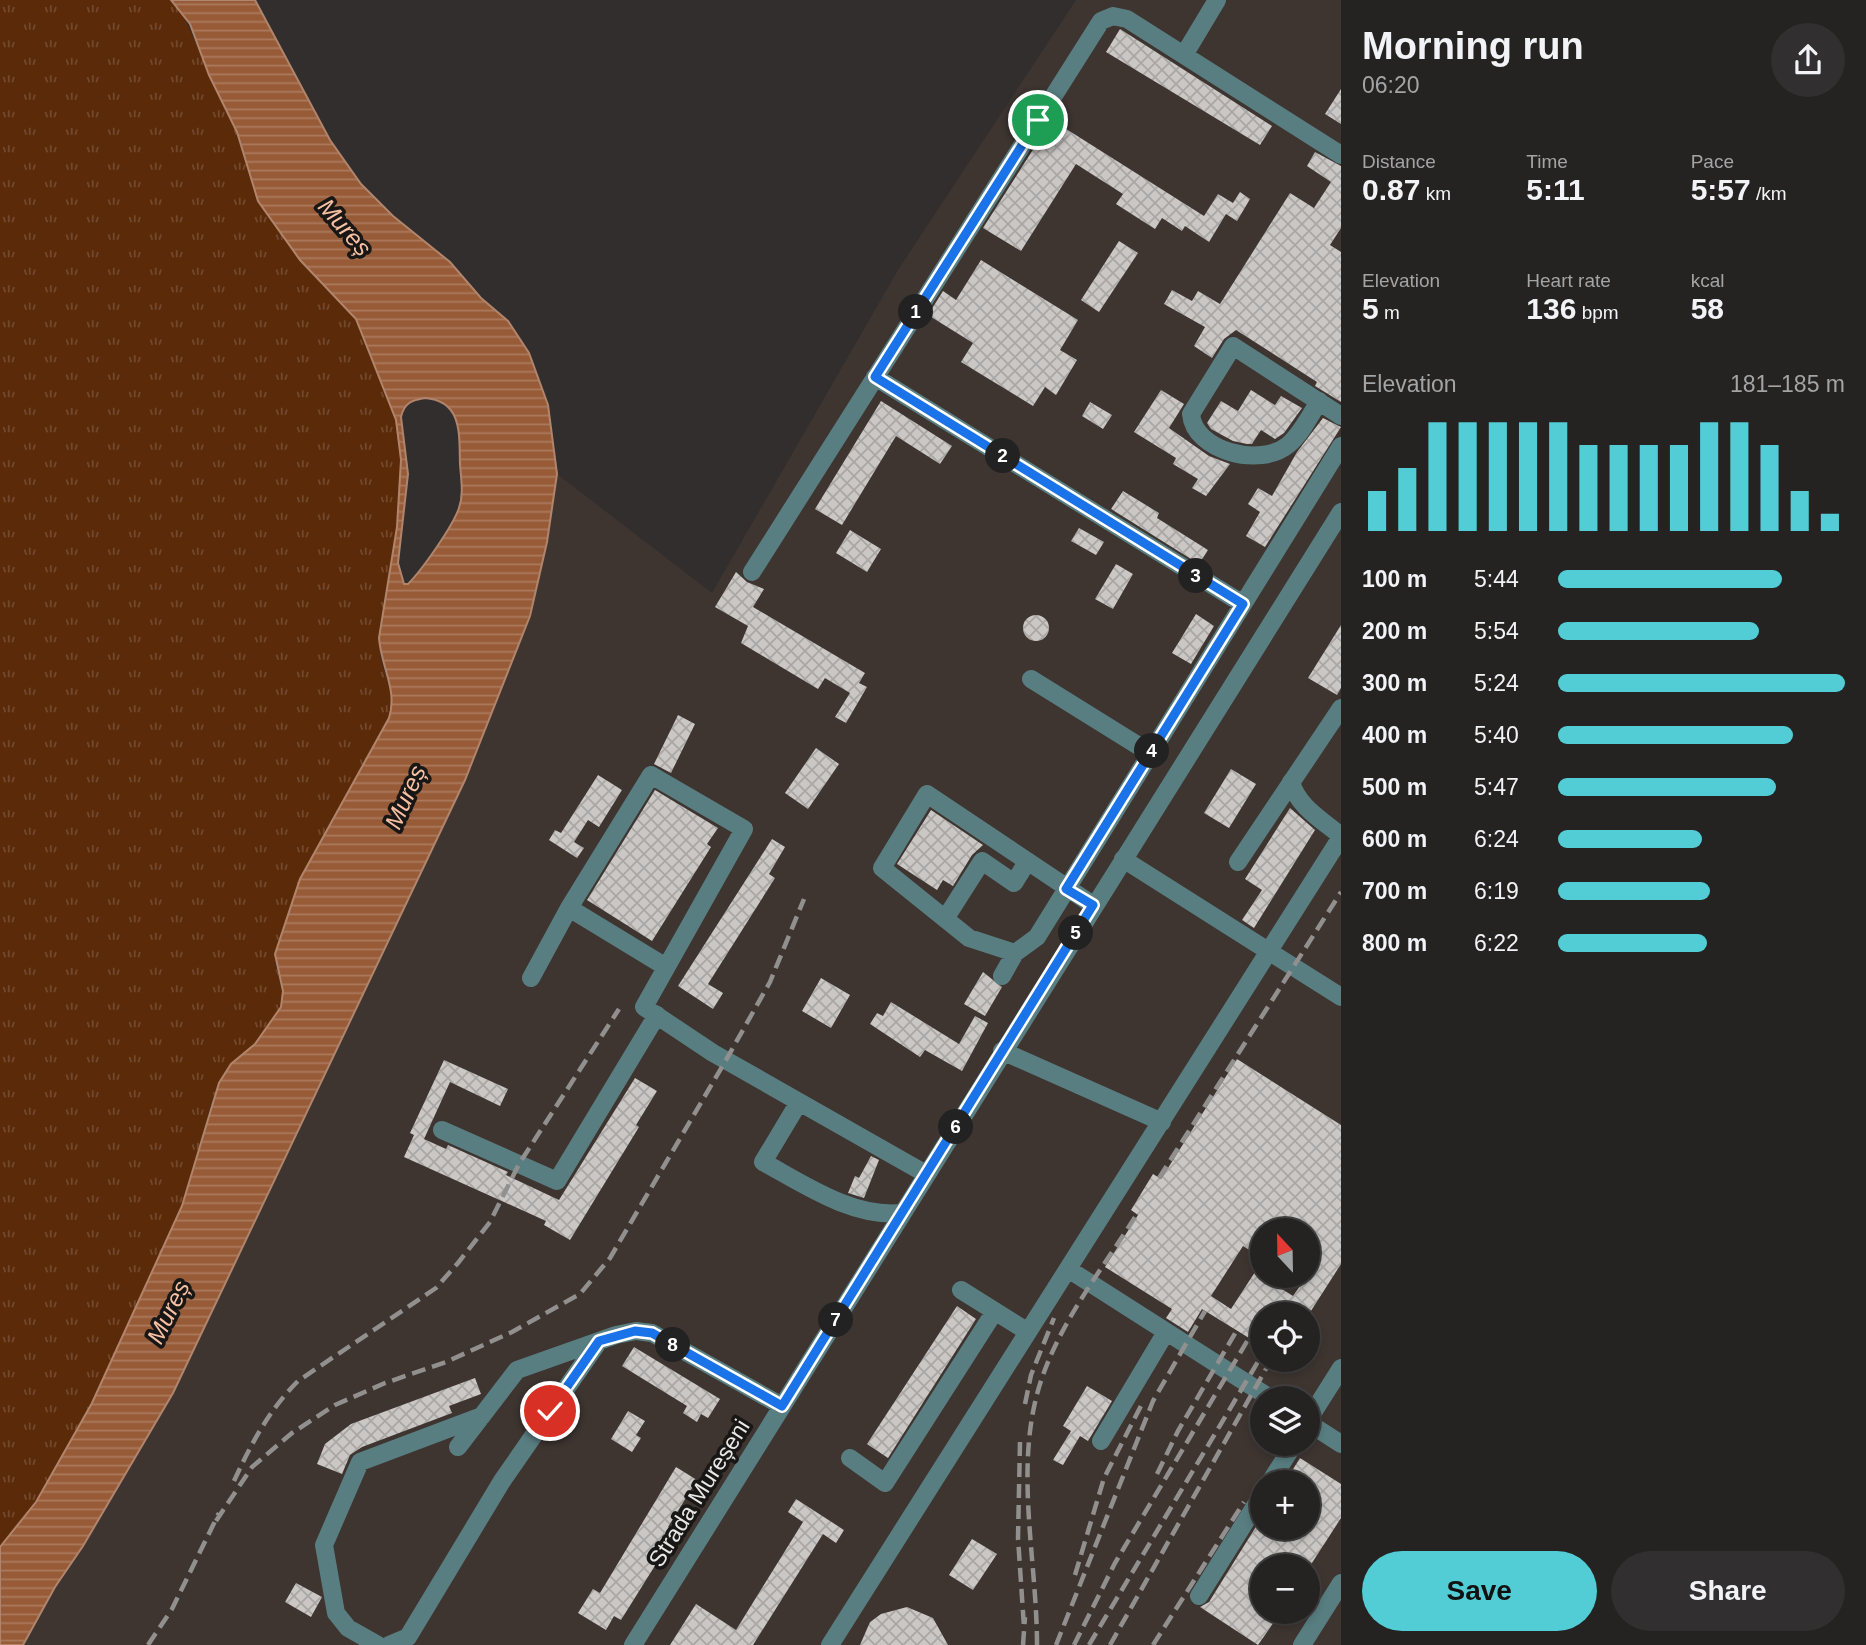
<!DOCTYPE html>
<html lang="en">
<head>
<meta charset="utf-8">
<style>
	body { margin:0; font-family:Arial,sans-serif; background:#312f2f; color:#f1f3f6; height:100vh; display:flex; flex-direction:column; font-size:26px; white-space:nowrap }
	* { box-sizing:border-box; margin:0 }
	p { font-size:23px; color:#a3a4a5 }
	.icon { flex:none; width:38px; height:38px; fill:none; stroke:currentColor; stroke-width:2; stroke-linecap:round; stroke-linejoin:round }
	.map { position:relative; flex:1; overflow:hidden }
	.sheet { display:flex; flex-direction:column; background:#252222; width:525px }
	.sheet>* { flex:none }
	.needle { width:46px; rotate:338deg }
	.controls { position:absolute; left:1250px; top:1218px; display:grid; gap:14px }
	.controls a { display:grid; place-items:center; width:70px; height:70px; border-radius:50%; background:#252222; box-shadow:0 4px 10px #0003,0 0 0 2px #423f40; font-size:35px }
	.pin { position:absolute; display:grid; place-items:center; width:60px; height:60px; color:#fff; margin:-30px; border:4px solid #fff; border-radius:50%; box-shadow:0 2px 7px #0007 }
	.km { position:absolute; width:35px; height:35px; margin:-18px; border-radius:50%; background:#222; color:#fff; font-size:19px; line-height:35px; text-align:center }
	.round { display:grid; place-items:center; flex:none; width:74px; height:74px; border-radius:37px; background:#312f2f }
	.overview { display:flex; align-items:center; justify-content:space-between; height:119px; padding:0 21px }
	h1 { font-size:38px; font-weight:700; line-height:52px }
	.metrics { display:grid; grid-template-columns:repeat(3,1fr); gap:10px; height:119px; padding:7px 21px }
	.metrics div { display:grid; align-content:center }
	.metrics b { font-size:30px; font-weight:700 }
	.metrics small { font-size:19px; font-weight:400 }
	.metrics p { font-size:19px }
	.chart { height:196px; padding:14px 21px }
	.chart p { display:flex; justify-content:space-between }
	.chart svg { width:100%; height:126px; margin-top:7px; stroke:#52ccd5; stroke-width:6 }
	.primary-button { display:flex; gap:14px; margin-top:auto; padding:14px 21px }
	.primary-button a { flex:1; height:80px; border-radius:42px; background:#52ccd5; color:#111; font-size:28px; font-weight:700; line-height:80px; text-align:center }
	.primary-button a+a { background:#312f2f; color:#f1f3f6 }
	ul { padding:0 21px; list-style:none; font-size:23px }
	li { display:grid; grid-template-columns:112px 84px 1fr; align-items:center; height:52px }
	li i { height:18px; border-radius:9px; background:#52ccd5 }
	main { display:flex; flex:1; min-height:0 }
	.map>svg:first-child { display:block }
</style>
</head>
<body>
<main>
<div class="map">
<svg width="1341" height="1645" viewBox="0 0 1341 1645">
	<defs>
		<pattern id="grass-tufts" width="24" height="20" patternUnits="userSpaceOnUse" patternTransform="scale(1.75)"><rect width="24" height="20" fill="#5b2a09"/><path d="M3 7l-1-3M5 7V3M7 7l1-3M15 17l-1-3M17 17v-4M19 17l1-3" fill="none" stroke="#73492d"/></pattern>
		<pattern id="water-rules" width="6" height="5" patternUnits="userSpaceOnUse" patternTransform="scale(1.75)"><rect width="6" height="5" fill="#985b38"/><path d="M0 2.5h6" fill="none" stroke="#ab7a5e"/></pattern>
		<pattern id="building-cross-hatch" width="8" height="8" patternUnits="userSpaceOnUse" patternTransform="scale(1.75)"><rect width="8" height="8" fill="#cac7c5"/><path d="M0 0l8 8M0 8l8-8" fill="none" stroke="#a9a7a5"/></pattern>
	</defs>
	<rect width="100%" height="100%" fill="#312e2d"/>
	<path fill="#3e3531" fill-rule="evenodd" d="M1076,0H1341V1645H23L55,1587L83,1546L173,1393L465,780L530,616L547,542L557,474L712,593L898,270ZM1262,1230H1307V1276H1262ZM1262,1314H1307V1360H1262ZM1262,1398H1307V1444H1262ZM1262,1482H1307V1528H1262ZM1262,1566H1307V1612H1262Z"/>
	<path fill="url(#grass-tufts)" d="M0,0H171L181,11L237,132L258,201L300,260L356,319L396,420L401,460L397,527L380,656L394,703L389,718L366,758L275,963L283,991L281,1007L255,1044L231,1064L213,1098L182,1206L92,1403L36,1502L0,1547Z"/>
	<path fill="url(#water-rules)" stroke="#b1856c" stroke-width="2" fill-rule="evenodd" d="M171,0H255L330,140L361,184L393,216L450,262L481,298L508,321L529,353L548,405L557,474L547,542L530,616L465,780L173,1393L83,1546L55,1587L23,1645H0V1547L36,1502L92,1403L182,1206L219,1083L231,1064L255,1044L281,1007L283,991L275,954L300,879L389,718C398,690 381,667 379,638L397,527L401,460L396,420L356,319L300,260L258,201L237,132L209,75L190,24ZM425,398C463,401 459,435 460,464C461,479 464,494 459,508C453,526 422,570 408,584H404L398,563L408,474L401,417C404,403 412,400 425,398Z"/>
	<path fill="url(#building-cross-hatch)" fill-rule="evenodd" d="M1120,29L1272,126L1260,145L1106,52Z
		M1341,89V124L1325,114Z
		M1052,120L1204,216L1218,194L1233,203L1240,192L1250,199L1237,221L1226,214L1209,242L1185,226L1182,231L1162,218L1155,229L1116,204L1123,194L1076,164L1021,251L983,228Z
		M1315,152L1341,166V228L1330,245L1341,252V402L1315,386L1317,382L1236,330L1224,339L1212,358L1194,346L1205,327L1164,304L1172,290L1192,301L1198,291L1220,304L1290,193L1314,208L1331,182L1307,166Z
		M1119,241L1138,253L1099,312L1081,300Z
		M981,260L1078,320L1060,350L1077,360L1056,395L1045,387L1033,406L961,362L973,343L928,315L943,291L956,300Z
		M1161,390L1184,404L1169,428L1209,456L1230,464L1206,496L1192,488L1198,479L1173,464L1176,458L1134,432Z
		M1251,390L1275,405L1281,396L1302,408L1284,433L1275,439L1261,430L1252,444H1247L1233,441L1211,429L1207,423L1221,401L1238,411Z
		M881,401L952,446L940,464L896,436L842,525L815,509Z
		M1090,402L1112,415L1103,429L1082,416Z
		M1323,418L1341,427L1265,547L1246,536L1260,512L1248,504L1258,488L1272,496L1297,452Z
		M1123,491L1159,513L1157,518L1208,550L1199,564L1111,509Z
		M1079,528L1104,542L1096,555L1071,541Z
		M850,530L881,549L867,572L836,553Z
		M1116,564L1133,574L1113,609L1095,599Z
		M736,572L747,582L764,589L753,607L865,673L859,683L867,687L846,723L835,717L850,693L825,678L818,689L741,643L748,626L715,607Z
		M1196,614L1214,626L1191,664L1172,653Z
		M1023 628a13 13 0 1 1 26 0a13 13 0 1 1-26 0Z
		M1341,625V688L1337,695L1308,678Z
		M678,715L695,724L671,773L654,764Z
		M816,748L839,764L808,809L785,793Z
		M1231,769L1256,784L1229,828L1204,813Z
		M598,775L622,790L599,827L588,820L574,842L584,848L577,858L549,840L555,830L561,833Z
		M655,790L718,828L707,844L711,847L652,941L587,900Z
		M1290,808L1315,830L1254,928L1242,920L1262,890L1245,879Z
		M931,810L983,845L972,855L953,886L943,880L937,890L897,864Z
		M772,839L785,847L769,874L775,878L708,984L723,993L713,1009L678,986Z
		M983,972L1002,987L985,1016L964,1004Z
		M821,978L850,995L831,1028L802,1011Z
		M891,1002L959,1044L975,1016L988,1023L962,1071L925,1050L920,1057L870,1024L877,1013L883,1016Z
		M1237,1059L1341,1125V1264L1309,1314H1262V1346L1202,1309L1188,1332L1166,1318L1172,1309L1105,1267L1138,1215L1131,1210L1153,1174L1161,1179ZM1262,1230H1307V1276L1293,1296L1255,1272L1231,1309L1211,1296L1243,1246L1262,1258Z
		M444,1060L508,1089L500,1106L450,1082L424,1139L446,1149L448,1145L508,1172L506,1175L559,1200L635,1078L657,1091L636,1125L639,1127L570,1240L544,1225L546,1221L404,1157L414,1135L410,1133Z
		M871,1156L879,1160L864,1198L848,1193L855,1176L859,1178Z
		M957,1306L976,1319L888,1458L867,1444Z
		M634,1347L720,1399L708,1418L701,1414L697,1422L683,1413L687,1406L622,1366Z
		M475,1378L481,1394L449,1406L452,1413L362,1447L350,1455L342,1474L317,1464L325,1444L351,1424Z
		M1087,1386L1112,1401L1088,1441L1080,1436L1063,1465L1053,1460L1071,1431L1063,1426Z
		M628,1411L645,1421L636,1435L641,1438L632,1452L611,1439Z
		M1300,1458L1341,1484V1518L1310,1566H1262V1612H1281L1258,1645L1200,1607L1209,1602L1262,1517V1528H1307V1482H1285Z
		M676,1467L697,1480L668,1527L676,1532L621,1620L614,1616L606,1630L578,1613L593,1589L600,1593Z
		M796,1499L844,1530L836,1543L823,1534L753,1645H670L696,1604L736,1630L803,1522L788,1512Z
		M972,1539L997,1554L973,1590L949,1575Z
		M296,1583L322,1597L311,1617L285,1602Z
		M907,1607L933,1618L948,1645H860L870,1622L881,1614Z"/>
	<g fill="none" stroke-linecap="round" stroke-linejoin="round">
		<path stroke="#597e81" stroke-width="18" d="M1184,55L1217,0
			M875,377L1243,604
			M1319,401C1310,416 1301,434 1288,445C1260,468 1194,451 1191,414L1233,346L1341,416
			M752,572L1101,21L1113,16L1127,19L1341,155
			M1031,679L1150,753
			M1291,782C1298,807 1322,820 1341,836
			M1123,859L1341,997
			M1238,862L1341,708
			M569,908L666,967
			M945,919L982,861L1014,883L1027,862
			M1015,953L969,938L882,868L927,794L1093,905
			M1002,976L1015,953L1037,937L1341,446
			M531,978L569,908L651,775L744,829L644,1007L713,1053L926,1174
			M1002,1051L1162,1122
			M799,1102L763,1162C805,1185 853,1218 902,1213
			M442,1130L557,1181L657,1015
			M1068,1269L1270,1398
			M961,1290L1028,1332
			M1341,1368L1307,1422L1341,1444
			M1101,1441L1166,1332
			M458,1447L517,1370L616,1335L636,1331L652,1333L782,1406
			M850,1458L885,1483L995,1311
			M1270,1482L1294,1444
			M1199,1596L1262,1495
			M378,1645L348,1628L336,1613L324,1545L360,1462L482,1416
			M389,1645L408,1637L502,1481L599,1341
			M633,1645L1341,512
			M830,1645L1341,837
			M1302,1645L1341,1583"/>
		<path stroke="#92908f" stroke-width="4.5" stroke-dasharray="14 7" stroke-linecap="butt" d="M1159,1178L1341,892
			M1025,1404L1031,1375L1054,1318
			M1020,1442L1018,1538L1024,1627
			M1157,1474L1178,1431L1237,1330
			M234,1481C251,1444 269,1410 298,1381L436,1288L458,1263L490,1222L519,1164L619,1009
			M216,1521L252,1467L292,1433L335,1405L385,1383L446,1362L512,1332L580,1294L610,1258L726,1060L770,982L804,899
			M1075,1575L1104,1478L1144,1400
			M148,1645L172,1609L219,1513
			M1023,1645L1025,1617
			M1037,1645C1037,1556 1012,1461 1043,1375C1063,1318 1105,1265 1137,1214
			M1056,1645L1153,1401L1205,1311
			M1074,1645L1115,1563L1249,1338
			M1089,1645L1262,1355
			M1110,1645L1271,1360
			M1153,1645L1244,1502"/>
	</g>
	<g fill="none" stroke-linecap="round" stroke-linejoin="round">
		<defs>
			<path id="route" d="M550,1411L599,1341L635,1331L652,1333L782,1406L1093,905L1066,889L1243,604L875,377L1038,120"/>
		</defs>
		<use href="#route" stroke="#fff" stroke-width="14"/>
		<use href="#route" stroke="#1a73e8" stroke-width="9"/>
	</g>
	<g text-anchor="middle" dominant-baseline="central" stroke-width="7" stroke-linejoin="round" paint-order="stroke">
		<g font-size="23" fill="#eae8e7" stroke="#181716">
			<text transform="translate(699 1493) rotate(-58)">Strada Mureșeni</text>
		</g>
		<g font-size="24" font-style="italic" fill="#f7c0a3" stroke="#181716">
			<text transform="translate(345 227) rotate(49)">Mureș</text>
			<text transform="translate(405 797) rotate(-66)">Mureș</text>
			<text transform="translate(168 1312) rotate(-64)">Mureș</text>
		</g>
	</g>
</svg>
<div class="controls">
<a><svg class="needle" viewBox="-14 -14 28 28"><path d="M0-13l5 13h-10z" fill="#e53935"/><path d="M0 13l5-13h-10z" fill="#a3a4a5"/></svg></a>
<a><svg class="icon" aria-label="locate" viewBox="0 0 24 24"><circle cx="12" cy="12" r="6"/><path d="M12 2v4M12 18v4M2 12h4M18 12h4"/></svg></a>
<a><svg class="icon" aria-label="layers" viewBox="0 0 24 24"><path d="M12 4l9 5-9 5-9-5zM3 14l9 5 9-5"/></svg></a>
<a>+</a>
<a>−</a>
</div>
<div class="pin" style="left:1038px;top:120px;background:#1e9e55"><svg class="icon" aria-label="arrive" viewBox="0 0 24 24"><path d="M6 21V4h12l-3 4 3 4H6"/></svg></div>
<div class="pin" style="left:550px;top:1411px;background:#d93025"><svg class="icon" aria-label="check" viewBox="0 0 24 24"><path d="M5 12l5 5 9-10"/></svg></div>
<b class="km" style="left:916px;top:312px">1</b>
<b class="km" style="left:1003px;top:456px">2</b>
<b class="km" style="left:1196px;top:576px">3</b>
<b class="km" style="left:1152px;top:751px">4</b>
<b class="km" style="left:1076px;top:933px">5</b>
<b class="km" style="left:956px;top:1127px">6</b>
<b class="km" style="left:836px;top:1320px">7</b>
<b class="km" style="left:673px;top:1345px">8</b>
</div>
<section class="sheet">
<div class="overview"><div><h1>Morning run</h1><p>06:20</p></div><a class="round"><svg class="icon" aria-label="share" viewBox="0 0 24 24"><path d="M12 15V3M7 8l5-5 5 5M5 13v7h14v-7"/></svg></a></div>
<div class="metrics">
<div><p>Distance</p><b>0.87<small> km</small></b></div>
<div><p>Time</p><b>5:11</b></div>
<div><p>Pace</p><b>5:57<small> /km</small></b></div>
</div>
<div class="metrics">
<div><p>Elevation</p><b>5<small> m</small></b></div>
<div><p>Heart rate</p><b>136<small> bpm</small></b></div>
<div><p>kcal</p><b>58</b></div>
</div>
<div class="chart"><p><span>Elevation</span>181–185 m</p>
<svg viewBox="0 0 160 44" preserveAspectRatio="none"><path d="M5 44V30M15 44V22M25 44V6M35 44V6M45 44V6M55 44V6M65 44V6M75 44V14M85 44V14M95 44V14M105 44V14M115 44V6M125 44V6M135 44V14M145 44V30M155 44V38"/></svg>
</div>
<ul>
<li><b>100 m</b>5:44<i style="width:78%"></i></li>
<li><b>200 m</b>5:54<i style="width:70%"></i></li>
<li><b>300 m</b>5:24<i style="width:100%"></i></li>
<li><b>400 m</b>5:40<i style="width:82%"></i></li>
<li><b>500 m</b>5:47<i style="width:76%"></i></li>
<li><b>600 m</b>6:24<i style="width:50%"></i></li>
<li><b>700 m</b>6:19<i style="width:53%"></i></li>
<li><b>800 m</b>6:22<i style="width:52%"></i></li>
</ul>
<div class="primary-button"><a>Save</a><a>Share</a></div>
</section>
</main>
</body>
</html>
